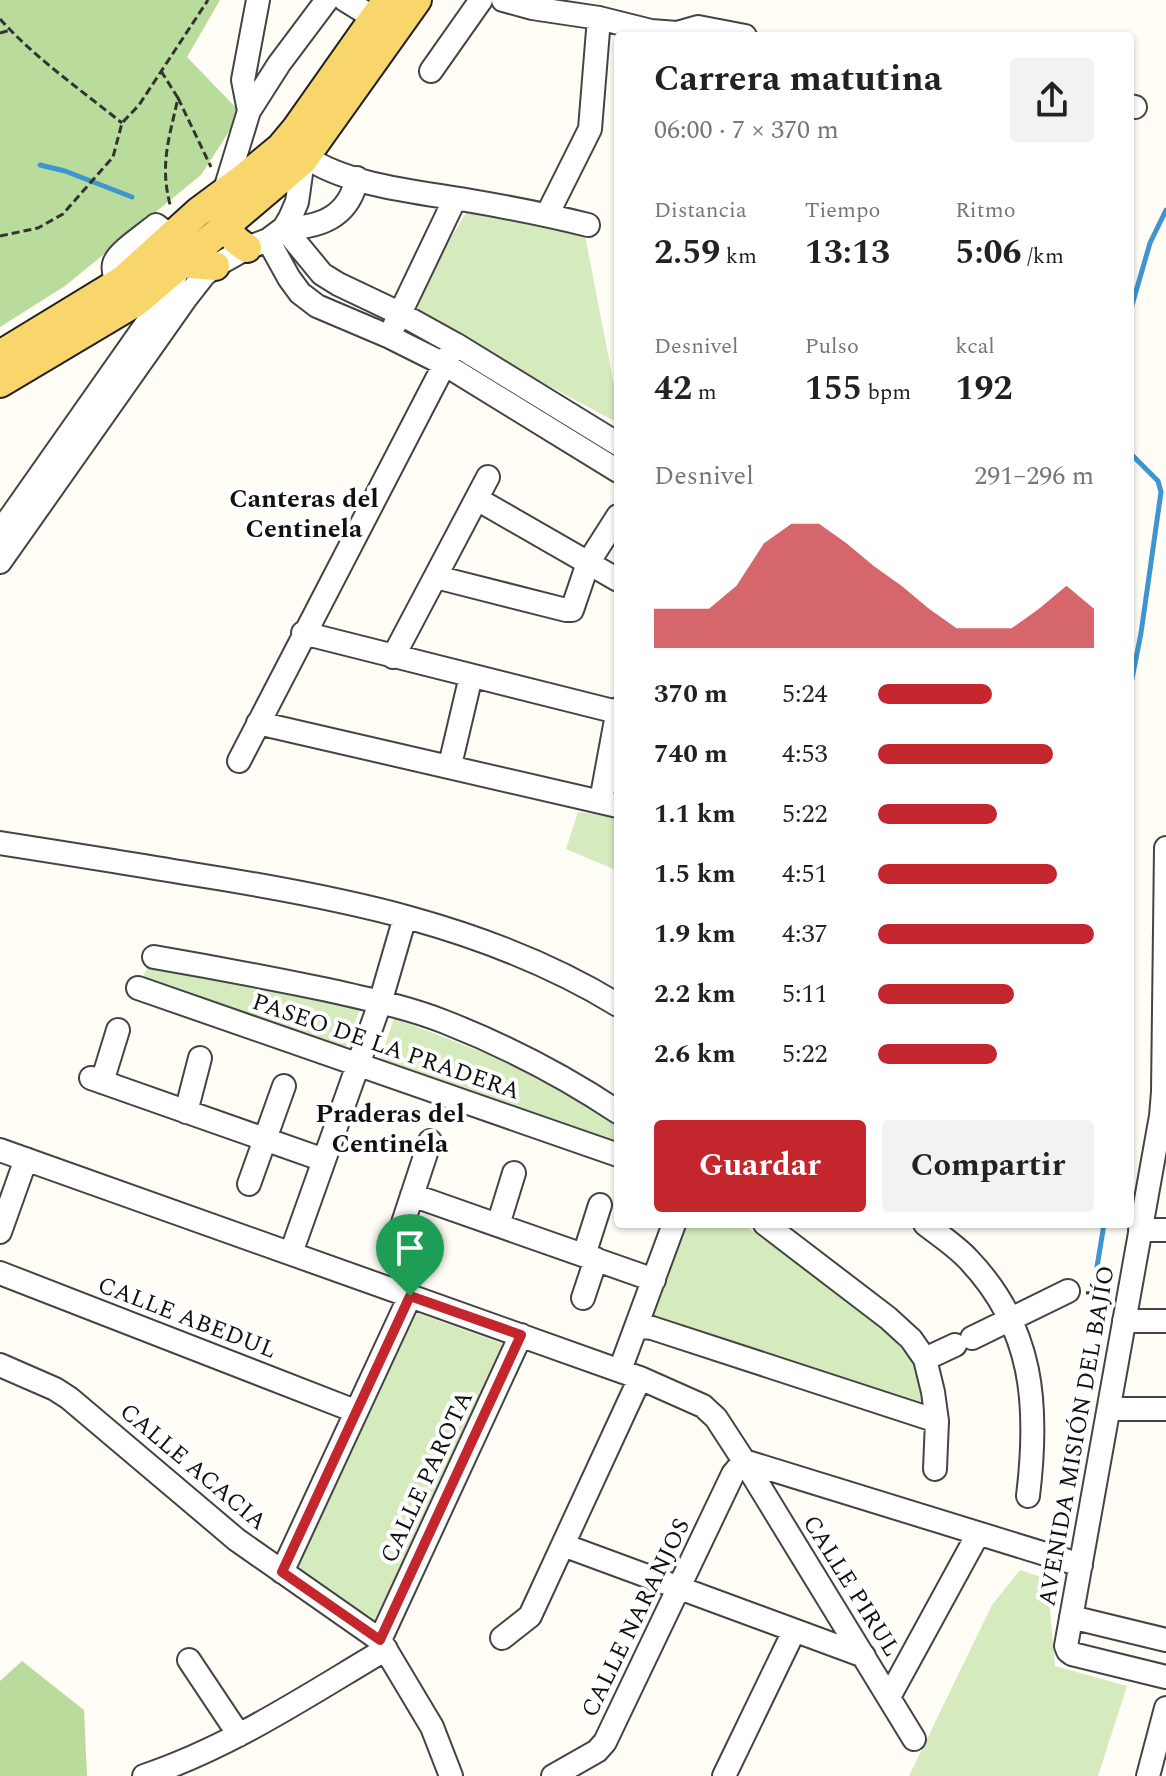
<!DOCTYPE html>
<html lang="es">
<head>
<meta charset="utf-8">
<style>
	body { margin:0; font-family:Spectral,serif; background:#f2f2f2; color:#222; height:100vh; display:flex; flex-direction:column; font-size:30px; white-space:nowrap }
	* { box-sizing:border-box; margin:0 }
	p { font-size:26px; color:#767676 }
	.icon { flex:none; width:44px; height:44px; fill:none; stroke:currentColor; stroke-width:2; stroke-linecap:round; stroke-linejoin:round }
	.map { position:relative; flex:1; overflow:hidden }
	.panel { position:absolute; left:614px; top:32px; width:520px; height:1196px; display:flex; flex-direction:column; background:#fff; border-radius:8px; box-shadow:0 2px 6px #0004 }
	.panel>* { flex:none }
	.pin { position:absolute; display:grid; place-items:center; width:68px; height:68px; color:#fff; margin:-82px -34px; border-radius:50% 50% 50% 0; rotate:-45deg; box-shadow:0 0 8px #0007 }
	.pin .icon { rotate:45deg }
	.round { display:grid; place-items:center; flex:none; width:84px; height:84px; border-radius:8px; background:#f2f2f2 }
	.overview { display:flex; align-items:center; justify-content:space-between; height:136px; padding:0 40px }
	h1 { font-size:36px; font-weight:700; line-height:60px }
	.stats { display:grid; grid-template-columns:repeat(3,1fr); gap:12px; height:136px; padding:8px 40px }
	.stats div { display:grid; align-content:center }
	.stats b { font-size:34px; font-weight:700 }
	.stats small { font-size:22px; font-weight:400 }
	.stats p { font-size:22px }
	.chart { height:224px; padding:16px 40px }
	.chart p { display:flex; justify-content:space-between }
	.chart svg { width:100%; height:144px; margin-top:8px; fill:#c4262e; opacity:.7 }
	.action { display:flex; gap:16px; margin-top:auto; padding:16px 40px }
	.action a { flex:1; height:92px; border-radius:8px; background:#c4262e; color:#fff; font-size:32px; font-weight:700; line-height:92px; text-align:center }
	.action a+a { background:#f2f2f2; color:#222 }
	ul { padding:0 40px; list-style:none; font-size:26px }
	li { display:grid; grid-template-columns:128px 96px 1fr; align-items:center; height:60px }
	li i { height:20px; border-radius:10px; background:#c4262e }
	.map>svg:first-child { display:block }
</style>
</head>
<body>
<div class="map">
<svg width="1166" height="1776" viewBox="0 0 1166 1776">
	<rect width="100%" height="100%" fill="#fffdf5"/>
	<path fill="#d5ebbd" d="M472,203L582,220L618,406V423L407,310Z
		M578,812L618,817V871L566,849Z
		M148,965L360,1009L343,1054L139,988Z
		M394,1018L505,1061L608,1118L618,1126V1152L378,1067Z
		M687,1224H743L882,1326L916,1366L924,1411L652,1321Z
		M414,1312L506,1345L373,1623L291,1573Z
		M1020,1570L1047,1579L1055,1666L1127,1686L1098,1776H909L992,1605Z"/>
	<path fill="#b9dc9c" d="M0,0H220L187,57L241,113L201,175L65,286L0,327Z
		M22,1661L84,1710L87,1776H0V1681Z"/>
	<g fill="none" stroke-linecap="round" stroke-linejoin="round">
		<path stroke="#3f96cf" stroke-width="5" d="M40,165L65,171L132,197
			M1130,312L1150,243L1166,210
			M1130,453L1158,481L1161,492L1141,633L1130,689
			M1097,1267L1104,1224"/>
		<defs>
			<path id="minor" d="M345,0L366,13L373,21
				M503,0L532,8L599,18L651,31L677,33L698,27L745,36
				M431,71L481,0
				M1130,106L1135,107
				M249,111L279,64L327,0
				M305,156C345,185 418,192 466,200C507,207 548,215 588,225
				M224,193L249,111L243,80L258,0
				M547,215L590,129L599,18
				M284,228L322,274L338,284L399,313L455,344L618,444
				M284,228C320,228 349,217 357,178
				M268,240L289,278L300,293L317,306L390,337L444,364L618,471
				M123,294C118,286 112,274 114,264C116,253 147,233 156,225L171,236
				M395,324L451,207
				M477,499L618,580
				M0,532L168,293L180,265
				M0,562L186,298L204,275L215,266L247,248L268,240L284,228L290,218L297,202L303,160
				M436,577L566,610H572L588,563L618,516
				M303,633L617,712
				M393,657L488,477
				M258,723L618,806
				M239,761L455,344
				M450,765L471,676
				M601,801L618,709
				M0,843C64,853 128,863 192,874C339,897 489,926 618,1005
				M1166,848L1163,1092L1161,1116L1066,1646L1068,1651L1072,1654L1166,1677
				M154,957C212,967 270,978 328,990C367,999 407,1007 445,1022C506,1046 564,1076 618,1112
				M138,988L618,1155
				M91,1078L324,1160
				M102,1082L118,1030
				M186,1112L200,1058
				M0,1150L640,1378L703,1406L716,1418L744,1461L1081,1565
				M249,1184L284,1086
				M412,1195L654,1280
				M765,1224L888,1318L911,1339L925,1359L933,1392L937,1421L935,1469
				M925,1224C939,1235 956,1246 968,1259C1034,1328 1039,1405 1028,1496
				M498,1225L514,1173
				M1140,1230H1166
				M0,1232L26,1159
				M399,1235L430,1141
				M291,1253L380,1003L405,917
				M584,1255L600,1205
				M0,1273L355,1411
				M583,1298L596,1259
				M1124,1321H1166
				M637,1326L652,1328L937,1421
				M972,1338L1068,1291
				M925,1359L955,1345
				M0,1365L55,1389L69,1398L237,1540L380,1640L432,1727L451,1776
				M620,1370L674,1224
				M1109,1409H1166
				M563,1545L864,1656
				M282,1572L410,1296
				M1071,1617L1166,1640
				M502,1638L530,1616L640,1378
				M380,1640L521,1335
				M189,1660L239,1735
				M889,1697L978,1534
				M144,1776C231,1747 308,1695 386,1649
				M553,1776L597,1751L605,1742L733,1474L744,1461L914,1739
				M724,1776L794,1631
				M1148,1776L1166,1708"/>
			<path id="major" d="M224,205C227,228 227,236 247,248
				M181,263L215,266
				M0,355L123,280L198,212L245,177L281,147L296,129L387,0
				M0,383L136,302L303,160L417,0"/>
		</defs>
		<use href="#minor" stroke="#444" stroke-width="26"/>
		<use href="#major" stroke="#222" stroke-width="32"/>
		<path stroke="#333" stroke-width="3" stroke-dasharray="8 4" stroke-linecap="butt" d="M0,19C35,58 81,90 122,123
			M0,33L10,30
			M161,71L178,98C169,139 159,166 171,208
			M178,98L211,167
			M0,236L38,228L63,214L113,157L122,123L139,105L208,0
			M1086,1293L1110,1291"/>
		<use href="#minor" stroke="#fff" stroke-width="22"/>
		<use href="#major" stroke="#f9d66b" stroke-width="28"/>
	</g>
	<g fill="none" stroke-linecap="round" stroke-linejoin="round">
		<defs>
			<path id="route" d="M410,1296L521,1335L380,1640L282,1572Z"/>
		</defs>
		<use href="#route" stroke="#fff" stroke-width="16"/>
		<use href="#route" stroke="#c4262e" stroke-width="10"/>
	</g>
	<g text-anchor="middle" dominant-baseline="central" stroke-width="8" stroke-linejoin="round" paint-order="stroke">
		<g font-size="24" fill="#111" stroke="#fff">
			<text transform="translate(386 1047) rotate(19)">PASEO DE LA PRADERA</text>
			<text transform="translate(187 1318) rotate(21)">CALLE ABEDUL</text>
			<text transform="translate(1077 1436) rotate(-80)">AVENIDA MISIÓN DEL BAJÍO</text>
			<text transform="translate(193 1467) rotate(40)">CALLE ACACIA</text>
			<text transform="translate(427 1477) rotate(-65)">CALLE PAROTA</text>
			<text transform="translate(851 1586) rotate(58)">CALLE PIRUL</text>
			<text transform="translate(636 1618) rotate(-64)">CALLE NARANJOS</text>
		</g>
		<g font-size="26" font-weight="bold" fill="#111" stroke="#fff">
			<text x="304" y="499">Canteras del<tspan x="304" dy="30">Centinela</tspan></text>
			<text x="390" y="1114">Praderas del<tspan x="390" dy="30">Centinela</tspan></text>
		</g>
	</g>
</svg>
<div class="pin" style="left:410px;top:1296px;background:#1e9e55"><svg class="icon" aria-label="arrive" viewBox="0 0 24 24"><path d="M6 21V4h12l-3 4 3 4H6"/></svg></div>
<section class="panel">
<div class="overview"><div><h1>Carrera matutina</h1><p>06:00 · 7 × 370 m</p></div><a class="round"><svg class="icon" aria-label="share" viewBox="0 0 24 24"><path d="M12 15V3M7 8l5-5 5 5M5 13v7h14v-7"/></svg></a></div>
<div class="stats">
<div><p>Distancia</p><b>2.59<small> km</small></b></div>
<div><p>Tiempo</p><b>13:13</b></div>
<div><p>Ritmo</p><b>5:06<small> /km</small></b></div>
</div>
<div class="stats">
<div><p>Desnivel</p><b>42<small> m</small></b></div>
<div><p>Pulso</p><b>155<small> bpm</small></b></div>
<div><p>kcal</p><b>192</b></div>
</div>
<div class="chart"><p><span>Desnivel</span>291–296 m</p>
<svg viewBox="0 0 160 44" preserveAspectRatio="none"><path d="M0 44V32L10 32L20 32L30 25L40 12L50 6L60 6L70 12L80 19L90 25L100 32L110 38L120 38L130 38L140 32L150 25L160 32V44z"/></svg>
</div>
<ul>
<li><b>370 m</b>5:24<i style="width:53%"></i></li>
<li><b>740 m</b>4:53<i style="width:81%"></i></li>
<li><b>1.1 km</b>5:22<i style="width:55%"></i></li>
<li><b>1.5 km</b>4:51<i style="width:83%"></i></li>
<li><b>1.9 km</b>4:37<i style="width:100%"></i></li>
<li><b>2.2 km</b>5:11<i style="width:63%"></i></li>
<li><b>2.6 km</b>5:22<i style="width:55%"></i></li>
</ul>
<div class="action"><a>Guardar</a><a>Compartir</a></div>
</section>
</div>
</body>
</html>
